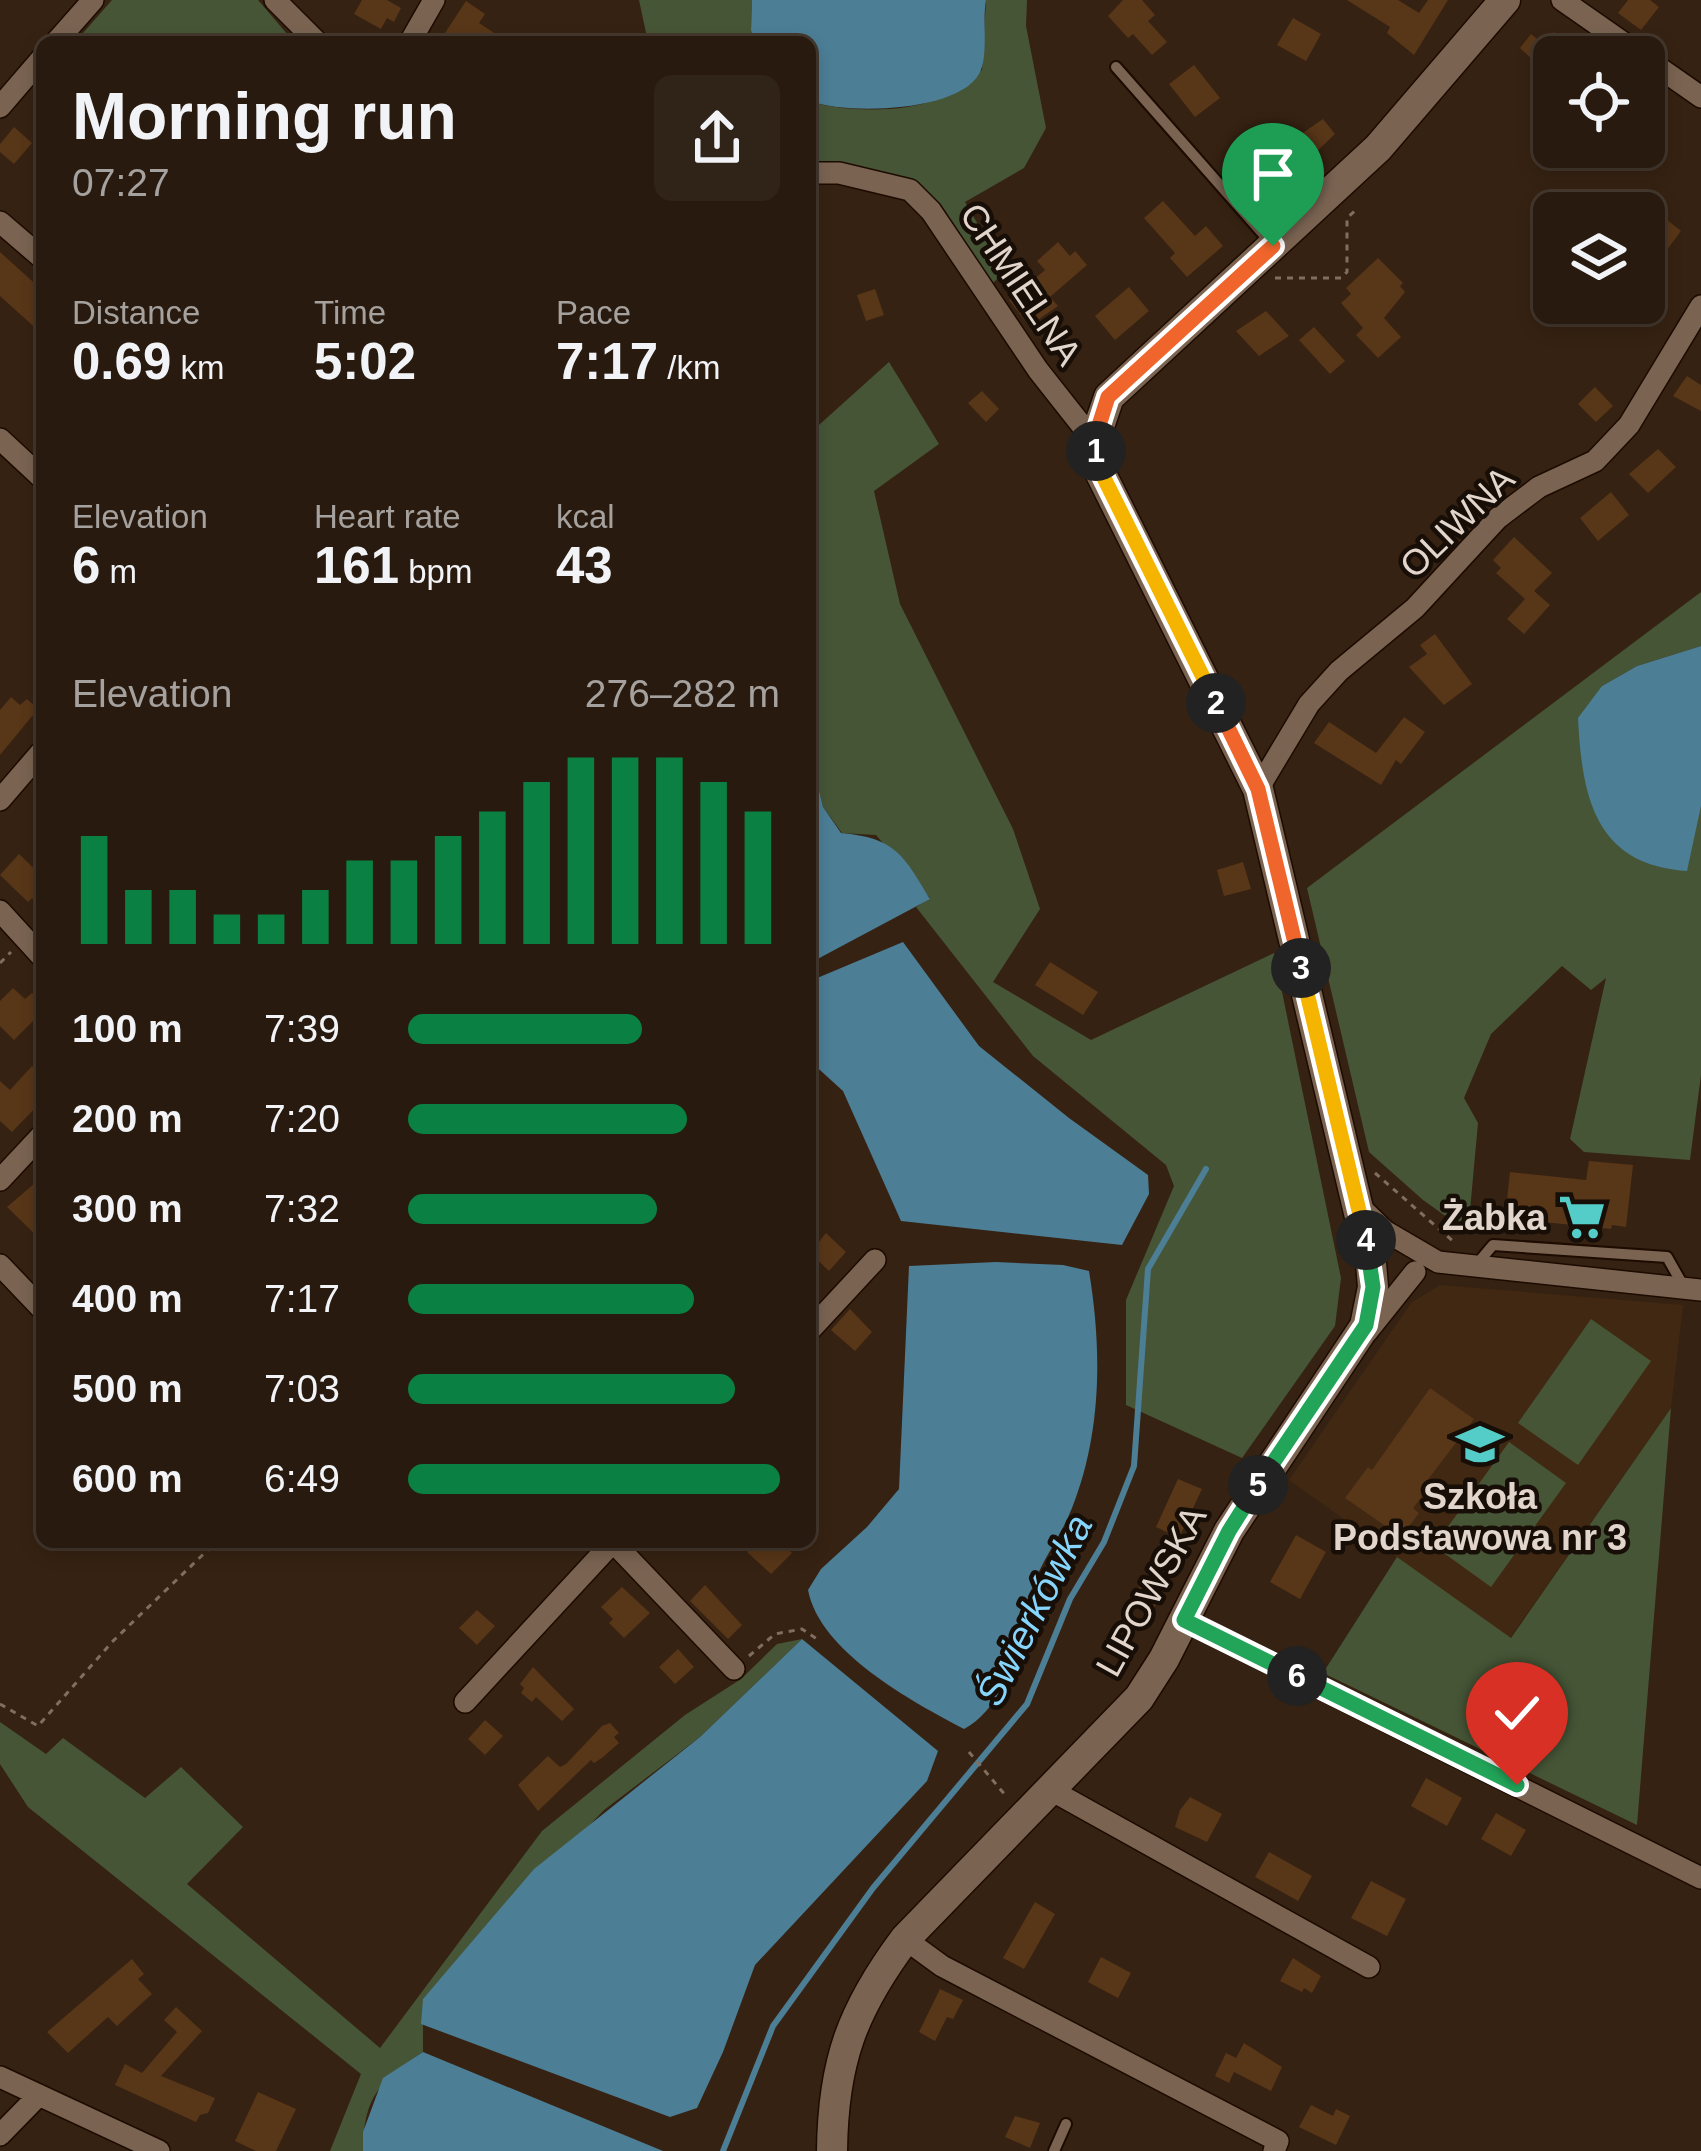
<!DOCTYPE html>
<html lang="en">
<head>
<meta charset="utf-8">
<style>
	body { margin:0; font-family:Helvetica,sans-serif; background:#302317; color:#f1f3f6; height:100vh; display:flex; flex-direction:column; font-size:45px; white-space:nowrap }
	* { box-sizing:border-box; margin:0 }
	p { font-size:39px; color:#a5a19e }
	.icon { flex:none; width:66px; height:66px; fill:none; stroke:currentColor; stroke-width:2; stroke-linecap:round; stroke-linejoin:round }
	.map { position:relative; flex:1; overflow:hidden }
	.side { position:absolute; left:36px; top:36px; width:780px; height:1512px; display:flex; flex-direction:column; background:#281a0e; border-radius:18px; box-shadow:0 6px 18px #0003,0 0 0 3px #44382e }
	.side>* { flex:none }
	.fabs { position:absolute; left:1533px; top:36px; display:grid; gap:24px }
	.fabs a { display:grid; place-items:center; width:132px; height:132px; border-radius:18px; background:#281a0e; box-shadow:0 6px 18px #0003,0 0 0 3px #44382e; font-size:60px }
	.pin { position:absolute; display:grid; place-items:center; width:102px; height:102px; color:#fff; margin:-123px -51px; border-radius:50% 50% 50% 0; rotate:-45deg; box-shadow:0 0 12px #0007 }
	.pin .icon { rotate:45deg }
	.km { position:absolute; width:60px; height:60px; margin:-30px; border-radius:50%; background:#222; color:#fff; font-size:33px; line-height:60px; text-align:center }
	.round { display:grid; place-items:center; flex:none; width:126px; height:126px; border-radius:18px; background:#302317 }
	.head { display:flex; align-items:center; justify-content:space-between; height:204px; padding:0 36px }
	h1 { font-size:66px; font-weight:700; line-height:90px }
	.stats { display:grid; grid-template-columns:repeat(3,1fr); gap:18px; height:204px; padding:12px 36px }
	.stats div { display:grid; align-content:center }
	.stats b { font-size:51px; font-weight:700 }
	.stats small { font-size:33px; font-weight:400 }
	.stats p { font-size:33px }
	.chart { height:336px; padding:24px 36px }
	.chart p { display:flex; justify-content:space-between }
	.chart svg { width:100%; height:216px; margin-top:12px; stroke:#0b8043; stroke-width:6 }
	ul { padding:0 36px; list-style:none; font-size:39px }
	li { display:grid; grid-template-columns:192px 144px 1fr; align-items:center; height:90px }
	li i { height:30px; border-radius:15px; background:#0b8043 }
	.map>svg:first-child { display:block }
</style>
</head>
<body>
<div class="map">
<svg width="1701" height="2151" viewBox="0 0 1701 2151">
	<rect width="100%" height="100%" fill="#362212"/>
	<path fill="#412812" d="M1440,1285L1683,1305L1671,1408L1510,1638L1289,1480L1411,1303Z"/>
	<path fill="#465536" d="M112,0H258L294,42H94L83,33Z
		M639,0H752L751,30L754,42H648Z
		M986,0H1027L1026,26L1046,128L1024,168L965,202L1005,271L989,287L922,189L810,166V101C839,112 905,113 933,100C950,92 966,80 982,70Z
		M889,362L939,444L874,491L900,604L1013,829L1040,909L993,982L1091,1040L1274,953L1341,1278L1335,1326L1242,1458L1126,1405V1300L1174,1186L1166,1165L1033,1056L916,907L930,898L876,835L842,833L823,807L810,752V433Z
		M1701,592V646L1637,666L1602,686L1698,812L1701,806V1075L1690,1160L1584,1152L1570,1139L1606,978L1591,990L1562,966L1491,1034L1464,1098L1478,1123L1468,1232L1423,1200L1369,1152L1307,888Z
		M1591,1319L1651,1361L1578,1465L1518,1423Z
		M1671,1408L1637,1825L1323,1673L1397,1557L1511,1638Z
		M1509,1442L1566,1483L1491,1587L1434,1546Z
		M802,1639L700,1737L604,1810L423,1999V2052C381,2079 363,2097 363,2151H330L361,2074L28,1807L0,1764V1722L46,1754L63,1738L145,1798L181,1767L243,1827L187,1884L380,2048L542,1831L685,1715L741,1679L777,1644Z"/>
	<path fill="#4c7e96" d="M752,0H986C982,21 989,56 979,74C958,112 847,115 810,101V42H754L751,30Z
		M1701,646V806L1687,871C1595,865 1582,797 1578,718L1602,686L1637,666Z
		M810,752L823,807L841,833C895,838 903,854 930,899L810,963Z
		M903,942L979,1046L1069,1118L1148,1175L1149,1194L1122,1245L901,1221L843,1091L810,1061V981Z
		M996,1262L1063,1265L1089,1271C1102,1349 1102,1433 1072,1508C1062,1534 1044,1557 1034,1583C1015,1630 1015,1701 964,1729C911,1701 820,1652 808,1590L821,1569L867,1527L899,1489L909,1266Z
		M802,1639L938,1751L927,1781L755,1965L723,2052L697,2108L670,2117L421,2024L423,1999L534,1869L700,1737Z
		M423,2052L663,2151H363V2132L383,2078Z"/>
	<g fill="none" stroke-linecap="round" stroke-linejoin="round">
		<path stroke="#4c7e96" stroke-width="6" d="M723,2151L773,2026L873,1888L1027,1704L1070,1599L1104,1542L1134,1466L1148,1269L1206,1169"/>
	</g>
	<path fill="#583618" d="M362,0H387L401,8L394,22L387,18L381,29L354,14Z
		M1123,0H1142L1155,15L1148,21L1167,42L1152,55L1133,34L1128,38L1108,16Z
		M1347,0H1398L1419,13L1428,0H1448L1414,55L1387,33L1390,27Z
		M1628,0H1650L1659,7L1641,30L1618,13Z
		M466,1L485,14L479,23L508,42H458L445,33Z
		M1293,18L1321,34L1306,61L1277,45Z
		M1554,32L1571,49L1564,57H1554V80L1520,48L1531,34L1544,45Z
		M1194,65L1220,98L1195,117L1169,84Z
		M1323,119L1335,134L1307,161L1291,141Z
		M14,127L32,143L14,164L0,152V144Z
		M1163,201L1195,236L1206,226L1223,246L1187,277L1170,258L1175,253L1144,218Z
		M1661,215L1681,231L1657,263L1644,253V236Z
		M1058,242L1070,256L1075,251L1087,265L1050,297L1058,306L1029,326L1009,300L1045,270L1037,261Z
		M0,252L42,290V334L0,296Z
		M1378,258L1403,283L1400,286L1405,292L1384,318L1401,337L1378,358L1356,335L1363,328L1341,303L1351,294L1346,288Z
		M1129,287L1149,311L1115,340L1095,316Z
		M875,289L884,315L866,321L857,295Z
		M1266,311L1289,336L1259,356L1236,331Z
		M1314,327L1345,361L1330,374L1299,340Z
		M1687,376L1701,385V411L1673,396Z
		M1595,387L1613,406L1596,422L1578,404Z
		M982,391L999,409L986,422L968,403Z
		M1658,449L1676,467L1648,493L1629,474Z
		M1611,492L1629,515L1598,541L1580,518Z
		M1514,537L1552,573L1534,591L1550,605L1524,634L1507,619L1525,599L1496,573L1501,568L1493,560Z
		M1435,634L1472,684L1444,705L1409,667L1427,654L1420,645Z
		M11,697L20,705L27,699L38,709L0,755V710Z
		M1404,717L1425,732L1401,764L1396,760L1381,785L1314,743L1329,722L1376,753Z
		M19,854L42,876V907L32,898L28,902L0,875Z
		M1243,862L1251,889L1224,896L1217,870Z
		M1050,962L1098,992L1083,1015L1035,985Z
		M13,988L25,999L32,993L42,1003V1012L14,1040L0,1026V1001Z
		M32,1066L42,1076V1101L12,1132L0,1121V1081L10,1090Z
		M1589,1161L1633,1165L1626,1227L1612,1225L1611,1229L1505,1218L1510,1172L1586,1180Z
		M42,1177V1241L7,1207Z
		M826,1233L846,1252L829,1271L810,1253Z
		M850,1309L872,1332L855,1351L831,1330Z
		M1430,1388L1474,1419L1420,1490L1424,1494L1413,1508L1419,1513L1401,1537L1345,1498L1368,1467L1372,1470Z
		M1178,1479L1202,1489L1179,1538L1156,1527Z
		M1296,1535L1326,1552L1300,1599L1270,1582Z
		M756,1542H781L792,1553L771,1574L747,1552Z
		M1143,1579L1164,1589L1152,1612L1132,1602Z
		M705,1585L742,1625L728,1639L690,1601Z
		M622,1587L650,1613L624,1638L609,1623L613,1619L601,1607Z
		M477,1610L495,1626L477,1645L459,1628Z
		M678,1649L694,1667L675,1684L659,1667Z
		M533,1667L574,1709L562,1721L536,1697L532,1702L521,1693L524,1688L520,1684Z
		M485,1720L503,1736L485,1755L468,1739Z
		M610,1723L619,1733L614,1737L619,1743L602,1758L594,1763L591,1760L538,1811L518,1785L548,1756L560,1767L566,1764L602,1726Z
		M1426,1778L1462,1798L1447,1826L1411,1806Z
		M1190,1797L1222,1814L1207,1842L1175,1827L1180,1810Z
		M1496,1813L1526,1830L1511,1856L1481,1839Z
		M1269,1852L1312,1876L1298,1901L1255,1877Z
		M1371,1881L1406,1899L1387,1936L1351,1918Z
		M1035,1902L1055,1914L1024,1969L1003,1958Z
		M1101,1957L1131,1973L1118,1998L1088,1982Z
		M1293,1958L1321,1976L1312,1993L1304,1988L1302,1992L1280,1981Z
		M132,1959L144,1974L138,1979L152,1994L117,2026L108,2017L68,2053L47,2032Z
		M940,1989L963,2000L953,2019L947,2017L935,2041L919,2032Z
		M176,2007L202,2031L161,2076L215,2098L208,2113L200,2115L196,2122L115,2085L125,2064L142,2073L177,2032L164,2020Z
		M1244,2043L1282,2067L1271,2091L1234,2072L1229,2083L1215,2076L1226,2053L1236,2058Z
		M258,2092L296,2109L276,2151H256L235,2141Z
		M1311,2105L1333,2116L1336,2109L1350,2116L1336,2145L1299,2127Z
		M1015,2116L1040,2123L1030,2148L1005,2137Z"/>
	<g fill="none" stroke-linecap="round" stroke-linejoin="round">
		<defs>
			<path id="lane" d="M1116,67L1271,243
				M1477,1264L1493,1245L1667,1257L1684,1287
				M1054,2151L1066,2124"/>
			<path id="street" d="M275,0L317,42
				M1562,0L1701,97
				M56,42L93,0
				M410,42L434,0
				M0,107L42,58
				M810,173H839L910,190L931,211L1038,370L1094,441
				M0,222L42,258
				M0,439L42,478
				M1258,789L1309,704L1339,671L1415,608L1498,518L1539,487L1595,461L1629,425L1701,306
				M0,800L42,751
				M0,911L42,957
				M0,1180L42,1135
				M1357,1204L1385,1231L1438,1262L1701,1290
				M0,1265L42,1309
				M810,1330L875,1260
				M1367,1332L1415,1272
				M613,1542L734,1669
				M1184,1620L1701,1878
				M465,1702L613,1542
				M1051,1790L1369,1967
				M905,1939L942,1966L1278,2141L1274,2151
				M0,2077L159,2151
				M0,2135L39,2095"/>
			<path id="secondary" d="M832,2151C833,2062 852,2010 905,1939L1139,1698L1164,1659L1229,1531L1365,1326L1373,1287L1371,1263L1258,789L1099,470L1094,441L1109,397L1378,148L1505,0"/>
		</defs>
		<use href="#lane" stroke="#1d0b00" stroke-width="14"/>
		<use href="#street" stroke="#1d0b00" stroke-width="24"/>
		<use href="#secondary" stroke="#1d0b00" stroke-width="33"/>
		<path stroke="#806f61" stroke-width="3" stroke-dasharray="6 6" stroke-linecap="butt" d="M1275,278H1341L1347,272V218L1357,209
			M0,963L11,952
			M1375,1173L1454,1242
			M749,1656L775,1634L802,1629L820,1641
			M0,1704L38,1726L112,1642L216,1542
			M969,1752L1006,1796"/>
		<use href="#lane" stroke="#7a6351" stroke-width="10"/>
		<use href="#street" stroke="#7a6351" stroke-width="21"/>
		<use href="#secondary" stroke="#7a6351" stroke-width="30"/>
	</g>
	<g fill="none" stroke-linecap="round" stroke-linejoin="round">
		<defs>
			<path id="split-1" d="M1096,451L1094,441L1108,397L1273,246"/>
			<path id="split-2" d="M1096,451L1100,470L1216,703"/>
			<path id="split-3" d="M1216,703L1258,789L1301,968"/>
			<path id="split-4" d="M1301,968L1366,1240"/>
			<path id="split-5" d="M1258,1485L1366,1325L1373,1287L1366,1240"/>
			<path id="split-6" d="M1258,1485L1229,1531L1184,1620L1297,1676"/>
			<path id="split-7" d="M1297,1676L1517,1785"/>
		</defs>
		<use href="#split-1" stroke="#fff" stroke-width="24"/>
		<use href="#split-2" stroke="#fff" stroke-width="24"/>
		<use href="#split-3" stroke="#fff" stroke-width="24"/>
		<use href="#split-4" stroke="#fff" stroke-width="24"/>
		<use href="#split-5" stroke="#fff" stroke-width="24"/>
		<use href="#split-6" stroke="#fff" stroke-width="24"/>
		<use href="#split-7" stroke="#fff" stroke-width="24"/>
		<use href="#split-1" stroke="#f0652b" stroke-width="15"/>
		<use href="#split-2" stroke="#f5b400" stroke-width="15"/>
		<use href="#split-3" stroke="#f0652b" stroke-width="15"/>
		<use href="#split-4" stroke="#f5b400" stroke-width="15"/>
		<use href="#split-5" stroke="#22a559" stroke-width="15"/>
		<use href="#split-6" stroke="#22a559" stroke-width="15"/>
		<use href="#split-7" stroke="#22a559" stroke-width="15"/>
	</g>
	<defs>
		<symbol id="supermarket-bare" viewBox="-9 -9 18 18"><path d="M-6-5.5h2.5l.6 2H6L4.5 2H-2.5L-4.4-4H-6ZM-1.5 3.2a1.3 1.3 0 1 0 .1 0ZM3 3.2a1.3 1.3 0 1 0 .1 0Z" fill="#54cdc8" stroke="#170e07" stroke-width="2.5" paint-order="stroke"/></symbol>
		<symbol id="school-bare" viewBox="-9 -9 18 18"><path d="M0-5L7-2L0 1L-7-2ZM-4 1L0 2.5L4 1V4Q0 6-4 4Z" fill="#54cdc8" stroke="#170e07" stroke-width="2.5" paint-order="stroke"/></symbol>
	</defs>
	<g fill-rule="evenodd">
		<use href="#supermarket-bare" x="1549" y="1184" width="66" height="66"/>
		<use href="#school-bare" x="1447" y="1411" width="66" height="66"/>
	</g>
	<g text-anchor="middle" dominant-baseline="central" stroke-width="9" stroke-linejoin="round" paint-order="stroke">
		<g font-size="36" fill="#e2d5cb" stroke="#170e07">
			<text transform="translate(1021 284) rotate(56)">CHMIELNA</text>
			<text transform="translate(1457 522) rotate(-44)">OLIWNA</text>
			<text transform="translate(1151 1591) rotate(-61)">LIPOWSKA</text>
		</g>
		<g font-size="36" font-weight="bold" fill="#e2d5cb" stroke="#170e07" text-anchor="end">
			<text x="1546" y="1217">Żabka</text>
			<text x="1480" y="1496" text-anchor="middle">Szkoła<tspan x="1480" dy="41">Podstawowa nr 3</tspan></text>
		</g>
		<g font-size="39" font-style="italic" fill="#86d5fc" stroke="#170e07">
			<text transform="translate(1034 1610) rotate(-63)">Świerkówka</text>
		</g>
	</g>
</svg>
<div class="fabs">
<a><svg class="icon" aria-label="locate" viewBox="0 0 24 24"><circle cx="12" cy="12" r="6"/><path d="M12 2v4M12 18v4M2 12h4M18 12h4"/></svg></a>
<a><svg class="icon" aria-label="layers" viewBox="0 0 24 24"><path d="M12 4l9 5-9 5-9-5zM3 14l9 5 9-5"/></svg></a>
</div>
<div class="pin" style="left:1273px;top:246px;background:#1e9e55"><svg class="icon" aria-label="arrive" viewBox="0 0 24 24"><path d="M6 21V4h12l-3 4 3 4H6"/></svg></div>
<div class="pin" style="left:1517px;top:1785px;background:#d93025"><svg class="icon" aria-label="check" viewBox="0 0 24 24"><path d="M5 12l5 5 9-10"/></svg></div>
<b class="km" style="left:1096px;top:451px">1</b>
<b class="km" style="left:1216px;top:703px">2</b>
<b class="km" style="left:1301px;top:968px">3</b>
<b class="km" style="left:1366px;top:1240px">4</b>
<b class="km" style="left:1258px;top:1485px">5</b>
<b class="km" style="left:1297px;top:1676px">6</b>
<section class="side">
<div class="head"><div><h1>Morning run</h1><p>07:27</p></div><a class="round"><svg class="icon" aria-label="share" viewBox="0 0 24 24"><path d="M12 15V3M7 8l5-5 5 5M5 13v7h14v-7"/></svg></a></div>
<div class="stats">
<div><p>Distance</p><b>0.69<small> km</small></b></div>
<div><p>Time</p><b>5:02</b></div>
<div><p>Pace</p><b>7:17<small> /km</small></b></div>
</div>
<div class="stats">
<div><p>Elevation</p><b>6<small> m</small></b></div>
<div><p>Heart rate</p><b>161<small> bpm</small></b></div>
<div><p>kcal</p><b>43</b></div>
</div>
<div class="chart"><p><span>Elevation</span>276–282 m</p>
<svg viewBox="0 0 160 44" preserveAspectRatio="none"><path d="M5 44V22M15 44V33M25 44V33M35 44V38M45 44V38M55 44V33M65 44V27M75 44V27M85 44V22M95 44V17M105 44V11M115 44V6M125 44V6M135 44V6M145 44V11M155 44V17"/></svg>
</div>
<ul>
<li><b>100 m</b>7:39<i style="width:63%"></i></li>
<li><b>200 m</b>7:20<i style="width:75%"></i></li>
<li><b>300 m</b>7:32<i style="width:67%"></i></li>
<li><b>400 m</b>7:17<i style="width:77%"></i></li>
<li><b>500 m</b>7:03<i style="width:88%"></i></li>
<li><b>600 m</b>6:49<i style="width:100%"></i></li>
</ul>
</section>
</div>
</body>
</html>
